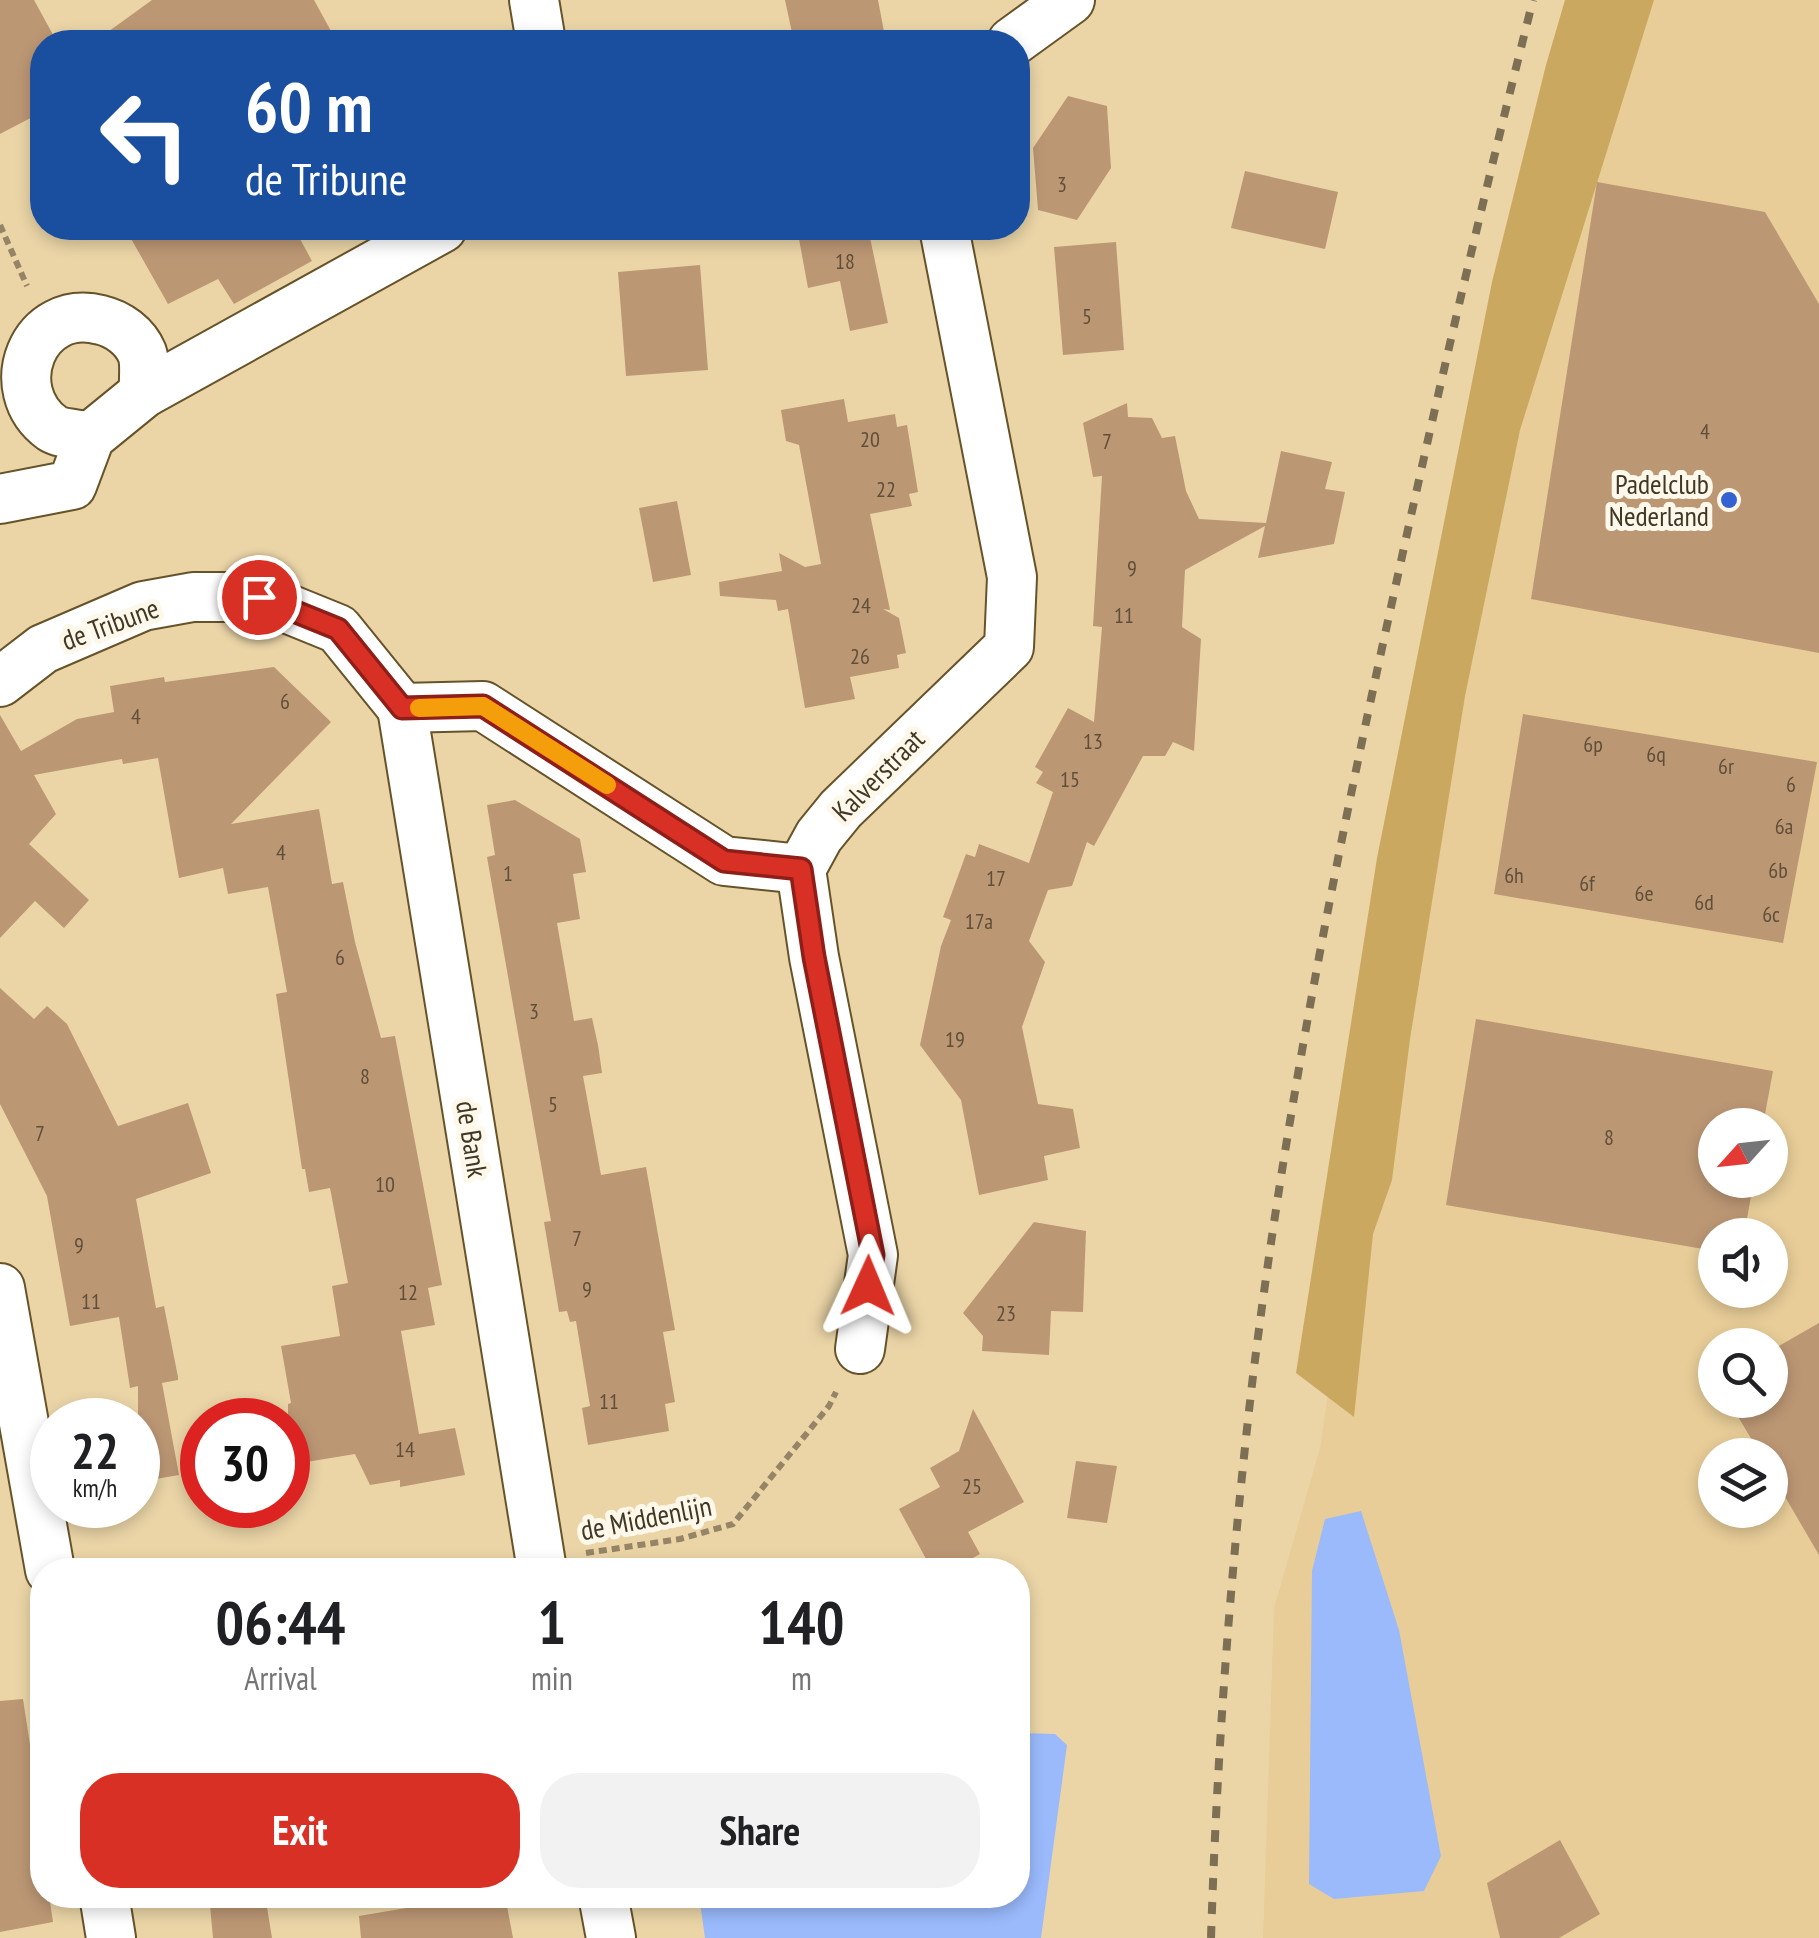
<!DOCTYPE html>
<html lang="en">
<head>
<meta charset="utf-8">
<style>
	body { margin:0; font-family:"PT Sans Narrow",sans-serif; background:#f2f2f2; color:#202124; height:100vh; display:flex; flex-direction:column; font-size:38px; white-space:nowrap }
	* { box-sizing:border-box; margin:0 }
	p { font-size:32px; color:#757577 }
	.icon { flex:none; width:55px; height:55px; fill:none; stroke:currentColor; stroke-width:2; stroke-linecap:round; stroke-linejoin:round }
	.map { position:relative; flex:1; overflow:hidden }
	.side { position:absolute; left:30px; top:1558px; width:1000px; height:350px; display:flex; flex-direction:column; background:#fff; border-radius:40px; box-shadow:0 5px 15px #0003 }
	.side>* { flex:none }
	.hud { position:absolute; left:30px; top:30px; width:1000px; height:210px; border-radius:40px; box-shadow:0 5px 15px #0003; background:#1a4fa0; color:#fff; overflow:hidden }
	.needle { width:65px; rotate:243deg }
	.controls { position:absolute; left:1698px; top:1108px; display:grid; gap:20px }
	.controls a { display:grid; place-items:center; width:90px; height:90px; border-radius:50%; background:#fff; box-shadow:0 5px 15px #0003; font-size:50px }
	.speed { position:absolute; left:30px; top:1398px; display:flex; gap:20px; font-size:50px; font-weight:700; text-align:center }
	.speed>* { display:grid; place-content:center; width:130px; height:130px; border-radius:50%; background:#fff; box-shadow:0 5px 15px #0003; line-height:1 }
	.speed small { font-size:25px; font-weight:400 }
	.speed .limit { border:15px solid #d22; background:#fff; color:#111 }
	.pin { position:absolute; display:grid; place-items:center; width:85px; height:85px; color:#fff; margin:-42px; border:5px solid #fff; border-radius:50%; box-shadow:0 2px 10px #0007 }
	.me { position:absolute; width:110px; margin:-55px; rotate:1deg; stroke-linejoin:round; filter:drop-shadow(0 0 8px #0008) }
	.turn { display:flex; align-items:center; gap:35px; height:210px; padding:0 50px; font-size:45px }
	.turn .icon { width:130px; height:130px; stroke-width:2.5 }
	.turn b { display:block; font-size:70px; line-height:85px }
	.eta { display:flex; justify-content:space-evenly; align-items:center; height:170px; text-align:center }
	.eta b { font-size:60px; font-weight:600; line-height:70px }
	.action { display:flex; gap:20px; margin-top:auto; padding:20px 50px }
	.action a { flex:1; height:115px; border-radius:40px; background:#d93025; color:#fff; font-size:40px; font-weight:600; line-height:115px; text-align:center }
	.action a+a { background:#f2f2f2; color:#202124 }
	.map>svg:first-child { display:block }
	.built { fill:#e8cd98; fill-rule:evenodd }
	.green { fill:#cba85f }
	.water { fill:#9abafc }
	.building { fill:#bc9774 }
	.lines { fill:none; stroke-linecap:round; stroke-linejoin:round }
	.minor-casing { stroke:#675329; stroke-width:52 }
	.path { stroke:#958566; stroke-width:6; stroke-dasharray:8 5; stroke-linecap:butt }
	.minor { stroke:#fff; stroke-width:48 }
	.rail { stroke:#7d6f53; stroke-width:8; stroke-dasharray:12 12; stroke-linecap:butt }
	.route-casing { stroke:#8d1f18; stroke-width:25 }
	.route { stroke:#d93025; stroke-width:18 }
	.slow { stroke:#f59e0b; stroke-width:18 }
	.poi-dot { fill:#3562d2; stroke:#fef8ea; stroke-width:4 }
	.labels { text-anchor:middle; stroke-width:10; stroke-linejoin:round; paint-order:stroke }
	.number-label { font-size:22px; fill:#5f4f39 }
	.poi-label { font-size:28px; fill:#403725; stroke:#fef8ea; text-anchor:end }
	.street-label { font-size:28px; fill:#403725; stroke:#fef8ea }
</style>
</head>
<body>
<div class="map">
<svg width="1819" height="1938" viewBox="0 0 1819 1938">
	<rect width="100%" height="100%" fill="#ebd5a7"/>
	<path class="built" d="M1615,0h204v1938h-556l11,-330 46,-160 85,-588zM1715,1125h55v55h-55zM1715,1235h55v55h-55zM1715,1345h55v55h-55zM1715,1455h55v55h-55z"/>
	<path class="green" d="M1565,0h89l-134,430 -55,266 -55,343 -18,141 -19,54 -19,183 -58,-44 81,-515 115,-576 54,-217z"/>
	<g class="water">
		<path d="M1361,1511l38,119 42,226 -17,35 -90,8 -25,-15 3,-313 13,-52z"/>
		<path d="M1023,1733l32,1 12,11 -26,193h-336l-6,-43h319v-160z"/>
	</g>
	<g class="building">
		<path d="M0,0h34l23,42h-15v70l-42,22z"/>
		<path d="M152,0h162l23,42h-243z"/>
		<path d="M785,0h93l8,42h-92z"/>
		<path d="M1068,96l39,10 4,62 -34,52 -39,-10 -5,-62z"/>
		<path d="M1245,171l93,21 -13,57 -94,-21z"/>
		<path d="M1597,182l168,30 54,92v349l-288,-54z"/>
		<path d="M125,228h169l18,33 -78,43 -16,-25 -50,25z"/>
		<path d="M797,228h71l20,95 -38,8 -10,-50 -32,7z"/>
		<path d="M1116,242l8,108 -61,5 -9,-108z"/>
		<path d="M700,265l8,105 -82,6 -8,-104z"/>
		<path d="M844,399l4,23 47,-8 2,13 10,-2 11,67 -9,2 3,12 -42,8 20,96 -7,-1 16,9 7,35 -9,2 2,13 -49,9 5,22 -50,9 -17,-99 -10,2 -2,-11 -56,-4 -1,-14 63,-11 -3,-18 26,14 16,-3 -22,-119 -13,-4 -5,-31z"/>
		<path d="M1127,403l1,14 24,1 10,20 13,-2 11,55 13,28 67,4 15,-72 51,11 -7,27 20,3 -11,52 -76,14 7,-32 -80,44 -3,57 19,12 -7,112 -21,-9 -8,14h-22l-49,90 -7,-4 -15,44 -24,4 -19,51 16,21 -23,65 16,77 35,5 7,39 -36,8 4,24 -69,15 -18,-95 -41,-55 21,-99 10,-26 -8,-3 23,-63 9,3 4,-13 50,19 24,-71 -17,-9 7,-11 -8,-5 33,-59 26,14 8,-95 -9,-1 9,-150 -9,1 -10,-54z"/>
		<path d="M677,501l14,74 -38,7 -14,-74z"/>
		<path d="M274,667l57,55 -100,102 88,-15 13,75 11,-2 12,60 26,96 14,-2 47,249 -14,3 7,37 -34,6 18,103 36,-6 10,47 -65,12v-7l-30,5 -15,-31 -67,11v-61l3,-1 -10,-57 59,-10 -8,-50 16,-3 -18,-95 -21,4 -4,-23h-3l-26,-175 11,-2 -19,-105 -40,7 -5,-26 -44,10 -21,-120 -35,6 -1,-5 -88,16 22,39 -27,30 60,56 -25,28 -29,-27 -35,37v-223l21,36 56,-32 37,-7 -4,-26 54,-9 1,5z"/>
		<path d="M1523,714l294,48 -34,181 -289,-49z"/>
		<path d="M515,800l65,39 6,33 -13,2 7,45 -23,4 17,98 18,-3 6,27 4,28 -19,3 18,99 45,-8 29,163 -12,2 12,70 -10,2 4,27 -81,14 -6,-37 8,-2 -14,-85 -6,1 -3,-11 -8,1 -15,-90 7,-1 -64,-364 8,-2 -8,-50z"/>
		<path d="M0,988l34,31 13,-13 20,18 51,102 70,-23 23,70 -75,26 20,109 8,-2 14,71v3l-16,3 17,92 -41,7v-96l-8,2 -11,-71 -49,9 -23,-130 -47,-92z"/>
		<path d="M1476,1019l297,52 -10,54h-48v55h39l-10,55h-29v16l-269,-46z"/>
		<path d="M1034,1222l52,9 -3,81 -32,-1 -2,44 -67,-4 1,-15 -20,-23z"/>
		<path d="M1819,1323v232l-49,-84v-16h-9l-33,-55h42v-49z"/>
		<path d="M973,1409l51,93 -56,30 12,22 -28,16h-20l-33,-61 41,-22 -10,-19 29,-17z"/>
		<path d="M1076,1461l41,5 -10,57 -40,-5z"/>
		<path d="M23,1699l19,124v72h7l4,27 -53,10v-231z"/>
		<path d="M1560,1840l40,74 -41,24h-59l-13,-55z"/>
		<path d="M209,1895h56l7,43h-59z"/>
		<path d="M483,1895h22l8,43h-152l-2,-22z"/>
	</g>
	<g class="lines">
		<defs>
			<g id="minor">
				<path d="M534,0l7,42"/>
				<path d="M1012,42l58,-42"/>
				<path d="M90,437c-11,-3 -29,-3 -38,-9 -52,-38 -20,-126 49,-108 17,4 34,16 41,33 4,11 1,28 2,40"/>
				<path d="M0,499l72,-14 18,-48 54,-44 298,-165"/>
				<path d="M0,682l43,-33 100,-43 50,-9h66l79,32 64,79 81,-2 241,155 77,8"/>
				<path d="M402,708l140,862"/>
				<path d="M0,1288l50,282"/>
				<path d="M860,1349l13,-94 -59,-298 -13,-88 18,-33 22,-27 168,-162 3,-70 -68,-349"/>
				<path d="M104,1895l7,43"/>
				<path d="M603,1895l8,43"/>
			</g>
		</defs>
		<use href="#minor" class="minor-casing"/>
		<g class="path">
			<path d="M0,225l27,61"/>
			<path d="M586,1553l94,-14 53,-15 96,-118 7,-14"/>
			<path d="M471,1570l24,-4"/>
		</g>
		<use href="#minor" class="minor"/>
		<path class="rail" d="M1211,1938c6,-188 20,-375 42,-562 32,-259 82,-515 138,-769 44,-203 91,-405 142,-607"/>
	</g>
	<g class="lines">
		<defs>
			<path id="route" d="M259,597l79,32 64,79 81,-2 241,155 77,8 13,88 59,298 -5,31"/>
		</defs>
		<use href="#route" class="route-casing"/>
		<use href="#route" class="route"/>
		<path class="slow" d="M419,708l64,-2 124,79"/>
	</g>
	<circle class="poi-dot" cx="1729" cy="500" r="10"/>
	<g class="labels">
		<g class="number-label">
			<text x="1062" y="192">3</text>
			<text x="845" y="269">18</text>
			<text x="1087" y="324">5</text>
			<text x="1705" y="439">4</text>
			<text x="870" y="447">20</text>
			<text x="1107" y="449">7</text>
			<text x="886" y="497">22</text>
			<text x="1132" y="576">9</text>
			<text x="861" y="613">24</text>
			<text x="1124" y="623">11</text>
			<text x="860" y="664">26</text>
			<text x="285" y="709">6</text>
			<text x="136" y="724">4</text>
			<text x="1093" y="749">13</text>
			<text x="1593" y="752">6p</text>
			<text x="1656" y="762">6q</text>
			<text x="1726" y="774">6r</text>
			<text x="1070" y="787">15</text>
			<text x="1791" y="792">6</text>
			<text x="1784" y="834">6a</text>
			<text x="281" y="860">4</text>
			<text x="1778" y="878">6b</text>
			<text x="508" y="881">1</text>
			<text x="1514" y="883">6h</text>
			<text x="996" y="886">17</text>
			<text x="1587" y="891">6f</text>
			<text x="1644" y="901">6e</text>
			<text x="1704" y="910">6d</text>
			<text x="1771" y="922">6c</text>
			<text x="979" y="929">17a</text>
			<text x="340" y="965">6</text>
			<text x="534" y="1019">3</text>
			<text x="955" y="1047">19</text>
			<text x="365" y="1084">8</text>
			<text x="553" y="1112">5</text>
			<text x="40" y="1141">7</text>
			<text x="1609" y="1145">8</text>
			<text x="385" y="1192">10</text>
			<text x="577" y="1246">7</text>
			<text x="79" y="1253">9</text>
			<text x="587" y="1297">9</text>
			<text x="408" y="1300">12</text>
			<text x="91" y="1309">11</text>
			<text x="1006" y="1321">23</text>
			<text x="609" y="1409">11</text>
			<text x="405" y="1457">14</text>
			<text x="972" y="1494">25</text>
		</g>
		<g class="poi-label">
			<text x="1709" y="494">Padelclub<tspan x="1709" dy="32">Nederland</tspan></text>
		</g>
		<g class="street-label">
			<text transform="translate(110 624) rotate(-20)" y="10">de Tribune</text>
			<text transform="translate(878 775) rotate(-45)" y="10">Kalverstraat</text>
			<text transform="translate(472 1139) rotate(81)" y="10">de Bank</text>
			<text transform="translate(646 1518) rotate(-11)" y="10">de Middenlijn</text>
		</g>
	</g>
</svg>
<div class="controls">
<a><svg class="needle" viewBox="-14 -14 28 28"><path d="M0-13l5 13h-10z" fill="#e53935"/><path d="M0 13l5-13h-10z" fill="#757577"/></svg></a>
<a><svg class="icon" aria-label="sound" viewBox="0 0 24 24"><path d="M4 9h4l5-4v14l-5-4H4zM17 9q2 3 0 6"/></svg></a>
<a><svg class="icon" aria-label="search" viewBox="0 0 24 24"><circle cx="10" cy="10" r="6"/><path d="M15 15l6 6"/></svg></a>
<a><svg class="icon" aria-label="layers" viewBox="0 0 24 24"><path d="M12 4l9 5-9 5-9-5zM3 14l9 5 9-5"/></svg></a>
</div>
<div class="speed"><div>22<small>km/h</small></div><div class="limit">30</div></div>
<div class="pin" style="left:259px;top:597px;background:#d93025"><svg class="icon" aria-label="arrive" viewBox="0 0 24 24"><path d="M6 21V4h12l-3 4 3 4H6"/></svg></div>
<svg class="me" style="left:868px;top:1286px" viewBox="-20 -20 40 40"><path d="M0-17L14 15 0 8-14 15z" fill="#d93025" stroke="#fff" stroke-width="4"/></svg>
<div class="hud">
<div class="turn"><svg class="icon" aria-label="left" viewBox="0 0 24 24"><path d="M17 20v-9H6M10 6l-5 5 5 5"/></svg><div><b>60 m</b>de Tribune</div></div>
</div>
<section class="side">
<div class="eta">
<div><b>06:44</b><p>Arrival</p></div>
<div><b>1</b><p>min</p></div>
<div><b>140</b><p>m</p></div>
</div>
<div class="action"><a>Exit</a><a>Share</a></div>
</section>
</div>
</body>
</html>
